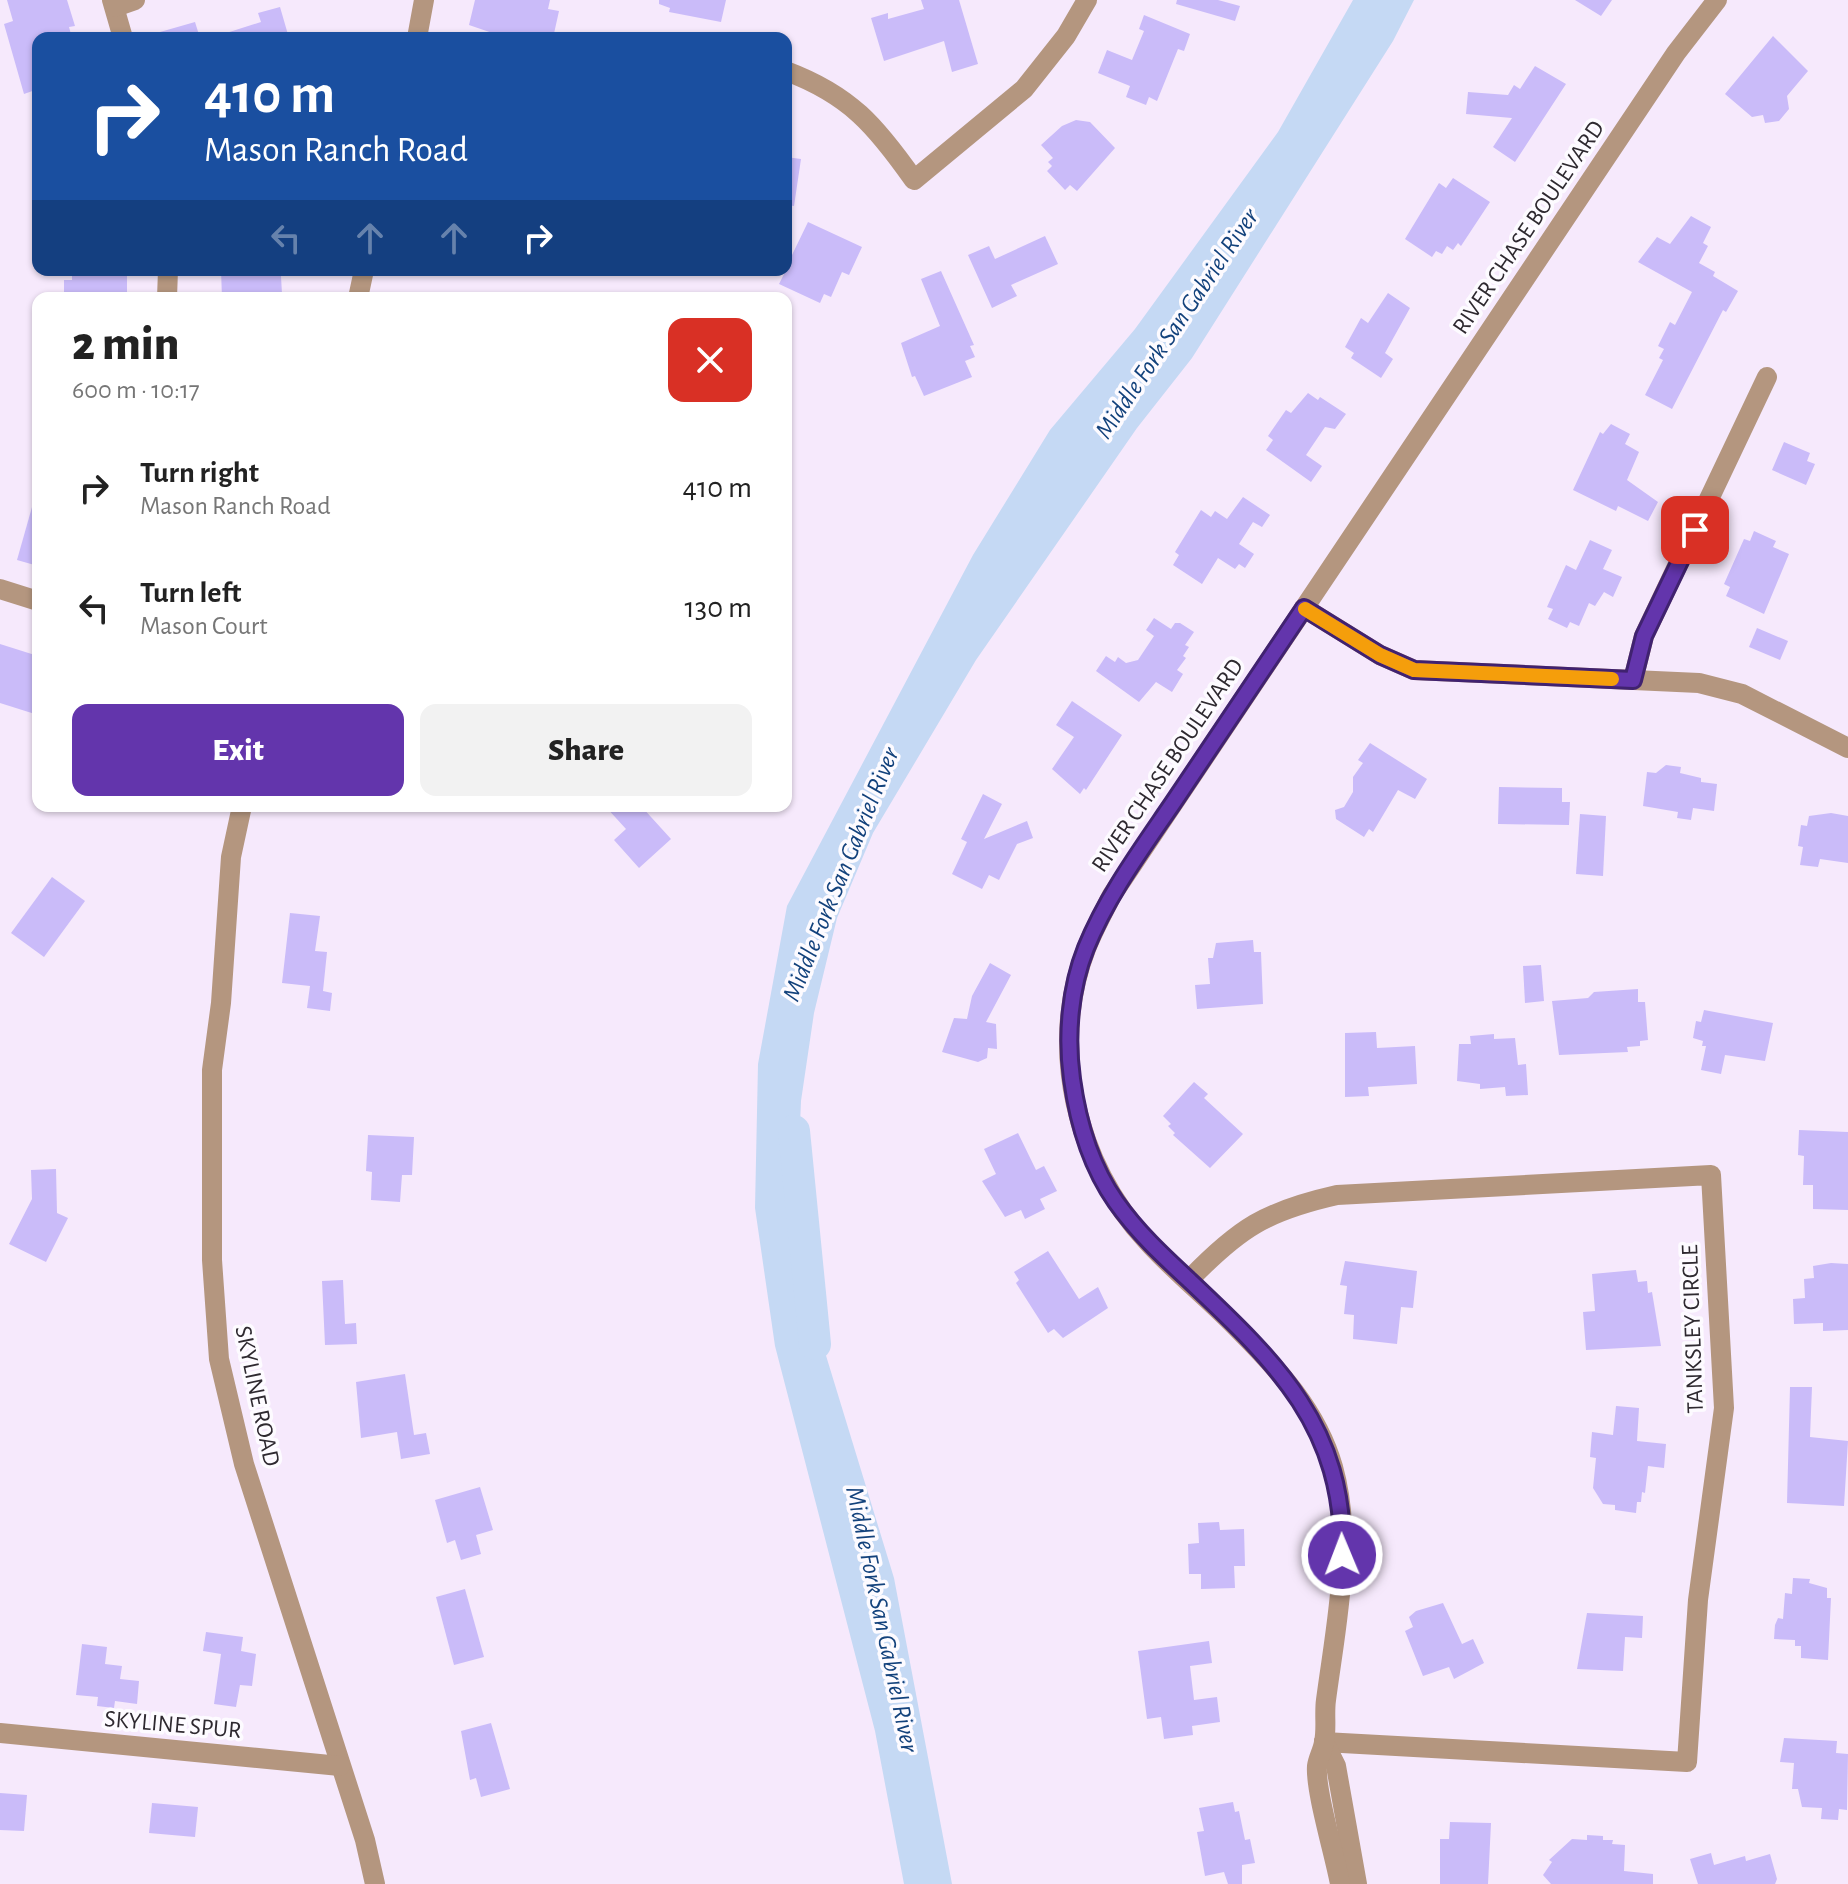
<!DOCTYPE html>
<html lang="en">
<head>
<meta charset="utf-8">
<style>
	body { margin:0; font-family:"Alegreya Sans",sans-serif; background:#f2f2f2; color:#222; height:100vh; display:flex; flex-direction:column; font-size:30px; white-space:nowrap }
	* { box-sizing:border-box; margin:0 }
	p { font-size:26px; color:#767676 }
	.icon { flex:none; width:44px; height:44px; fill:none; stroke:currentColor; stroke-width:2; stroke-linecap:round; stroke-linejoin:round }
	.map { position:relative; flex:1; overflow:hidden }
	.sheet { position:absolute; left:32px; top:292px; width:760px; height:520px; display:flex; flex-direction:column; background:#fff; border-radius:16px; box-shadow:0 2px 6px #0004 }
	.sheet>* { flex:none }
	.hud { position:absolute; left:32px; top:32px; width:760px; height:244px; border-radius:16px; box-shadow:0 2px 6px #0004; background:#1a4fa0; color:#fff; overflow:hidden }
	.pin { position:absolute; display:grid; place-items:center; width:68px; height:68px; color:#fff; margin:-34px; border-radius:16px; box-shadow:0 4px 12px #0006 }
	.me { position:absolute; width:88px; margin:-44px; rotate:359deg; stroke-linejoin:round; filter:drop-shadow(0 0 6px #0008) }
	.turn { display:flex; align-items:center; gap:28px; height:168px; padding:0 40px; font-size:36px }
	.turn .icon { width:104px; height:104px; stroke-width:2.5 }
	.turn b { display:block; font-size:56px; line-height:68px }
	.lanes { display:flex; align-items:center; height:76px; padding:0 40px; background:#0003; justify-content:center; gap:40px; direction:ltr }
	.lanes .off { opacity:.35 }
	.round { display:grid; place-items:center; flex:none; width:84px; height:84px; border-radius:16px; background:#f2f2f2 }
	.overview { display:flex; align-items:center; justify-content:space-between; height:136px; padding:0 40px }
	h1 { font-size:48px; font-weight:800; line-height:60px }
	.cta { display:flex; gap:16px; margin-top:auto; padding:16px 40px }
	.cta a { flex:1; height:92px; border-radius:16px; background:#6335ac; color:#fff; font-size:32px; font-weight:800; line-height:92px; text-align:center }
	.cta a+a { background:#f2f2f2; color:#222 }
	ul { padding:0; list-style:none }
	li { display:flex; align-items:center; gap:24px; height:120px; padding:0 40px }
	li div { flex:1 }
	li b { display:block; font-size:30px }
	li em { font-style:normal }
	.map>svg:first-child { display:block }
	.water { fill:#c5d9f4 }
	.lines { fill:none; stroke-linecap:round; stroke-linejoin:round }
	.river { stroke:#c5d9f4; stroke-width:32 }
	.building { fill:#cabbf9 }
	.street { stroke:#b4967f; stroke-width:20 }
	.route-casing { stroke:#402270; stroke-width:20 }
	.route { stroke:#6335ac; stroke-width:14 }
	.slow { stroke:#f59e0b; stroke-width:14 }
	.labels { text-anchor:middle; stroke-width:7; stroke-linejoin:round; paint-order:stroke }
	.street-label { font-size:24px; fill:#2e2930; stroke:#fdfbff }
	.water-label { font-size:26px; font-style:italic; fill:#13427c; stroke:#fdfbff }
</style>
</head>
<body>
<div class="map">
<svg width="1848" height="1884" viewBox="0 0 1848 1884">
	<rect width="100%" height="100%" fill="#f6e9fc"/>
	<path class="water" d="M1353,0h61l-21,41 -201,317 -55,70 -161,232 -103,173 -36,85 -23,95 -13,88 -5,119 17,93 81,265 58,306h-48l-29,-153 -100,-385 -20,-138 3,-144 29,-158 186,-351 77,-125 85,-101 143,-197z"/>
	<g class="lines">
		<path class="river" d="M794,1131l21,213"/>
	</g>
	<g class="building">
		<path d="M7,0h60l8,26 -6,1 3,11h-34v51l-14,5 -20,-70 9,-3z"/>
		<path d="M475,0h75l-2,9 11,2 -6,27 -36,-4 -1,4h-9l-38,-13z"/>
		<path d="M659,0h67l-5,22 -52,-10 1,-4 -11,-4z"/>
		<path d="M921,0h38l19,64 -26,8 -8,-31 -60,20 -13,-43 17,-5v6l36,-10z"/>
		<path d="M1177,0h41l22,6 -5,15 -59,-17z"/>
		<path d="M1575,0h37l-11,16z"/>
		<path d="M280,7l9,31h-68l-1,-3 41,-13 -3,-9z"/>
		<path d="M1144,15l46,19 -6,17 -6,-2 -21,52 -8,-4 -3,8 -20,-8 4,-11 -32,-13 9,-23 25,10 12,-29 -5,-2z"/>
		<path d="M195,22l5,16h-47v-4z"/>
		<path d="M1773,36l35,35 -21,25 2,13 -10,12 -14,2 -2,-8 -11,2 -27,-23z"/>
		<path d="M1535,66l31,18 -51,78 -22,-15 19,-29 -46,-4 2,-22 40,3 6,-10 6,4z"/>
		<path d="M1076,120l14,2 25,26 -38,43 -7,-6 -5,5 -18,-19 5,-5 -4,-4 5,-4 -12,-13 21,-19z"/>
		<path d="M786,157l15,2 -7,47 -8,-1z"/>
		<path d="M1453,178l37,24 -29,44 -3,-3 -5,7 -6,-4 -5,8 -6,-3 -4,6 -27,-18 34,-56 7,5z"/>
		<path d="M1691,216l20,11 -8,16 5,3 -9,17 16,9 -2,4 25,15 -12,21 -3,-2 -51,99 -27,-14 18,-35 -4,-2 5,-9 -6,-3 12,-24 5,3 17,-33 -54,-30 19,-25 13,7z"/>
		<path d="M808,222l54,25 -13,28 -7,-3 -11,25 -7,-3 -4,9 -41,-19 7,-14v-18l6,3z"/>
		<path d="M1045,236l13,28 -47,21 6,11 -25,12 -24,-53 21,-9 6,13z"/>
		<path d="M72,270h55v28l-63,-2v-16h8z"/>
		<path d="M221,270h50v6h10l1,18 -5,-1v5h-55z"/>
		<path d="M941,271l33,74 -4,1 5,11 -10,4 7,16 -48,19 -9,-20 -3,1 -11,-34 39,-17 -19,-47z"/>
		<path d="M1388,293l22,15 -25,45 8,6 -12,19 -30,-20 3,-5 -9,-6 16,-29 7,5z"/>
		<path d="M1308,393l10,7 2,-3 26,17 -11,15 -10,-2 -19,28 16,11 -11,16 -45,-32 7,-10 -5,-4 18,-26 5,3z"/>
		<path d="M1611,424l19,10 -5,10 14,8 -12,28 31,22 -10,19 -30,-15 -2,5 -43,-21 27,-58 3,2z"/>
		<path d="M1784,442l26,11 -3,8 8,3 -9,21 -34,-15z"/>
		<path d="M1243,497l27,18 -8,12 -9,-5 -14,22 15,10 -9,14 -6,-4 -4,5 -17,-11 -16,26 -29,-19 6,-10 -4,-3 26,-42 10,7 4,-6 12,8z"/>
		<path d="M34,500l4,1v65l-21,-6z"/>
		<path d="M1754,531l22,10 -3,6 16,7 -25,60 -38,-18 4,-9 -6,-3 20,-45 6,2z"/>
		<path d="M1590,540l22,10 -9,19 19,8 -9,20 -9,-5 -9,14 -6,-3 -10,23 -9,-4 -3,6 -19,-9 5,-10 -6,-2 19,-42 10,5z"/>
		<path d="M1154,618l17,11 4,-6h5l14,9 -9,13 4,2 -6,9 3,2 -9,12 6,4 -11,18 -16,-10 -17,20 -43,-31 10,-15 9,6 3,-5 8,6 12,-3 16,-24 -8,-6z"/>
		<path d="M1757,628l31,13 -8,19 -31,-13z"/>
		<path d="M0,644l38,12v59l-38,-12z"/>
		<path d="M1072,701l50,34 -36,55 -2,-2 -4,6 -28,-25 22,-32 -18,-12z"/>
		<path d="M1370,743l57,36 -12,20 -17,-9 -25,42 -4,-3 -5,8 -28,-18 -1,-9 9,-3 9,-15v-15l10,-14 -5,-3z"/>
		<path d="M1666,765l15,2 -1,6 21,5v4l16,2 -3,27 -21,-3 -2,12 -14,-2 1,-6 -35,-6 4,-34 9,1z"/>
		<path d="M1499,787l63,1v14h8l-1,23 -71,-1z"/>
		<path d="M983,794l19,10 -18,35 43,-18 6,17 -16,6 -18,36 -10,-5 -7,14 -30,-15 15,-32 -6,-3z"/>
		<path d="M605,806h36l30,33 -32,29 -25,-28 12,-11z"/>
		<path d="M1831,813l17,3v47l-28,-4 -2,8 -18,-2 3,-18 -5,-1 3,-21 6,1 2,-10z"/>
		<path d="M1580,814l26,2 -3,60 -27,-2z"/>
		<path d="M52,877l33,24 -41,56 -33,-24z"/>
		<path d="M290,913l30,3 -5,35 12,1 -4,39 9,2 -2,18 -23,-3 3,-22 -28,-3z"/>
		<path d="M1253,940l1,12h7l2,52 -66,5 -2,-24 15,-1 -2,-26h5l3,-15z"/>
		<path d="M990,963l21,12 -25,47 10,2 1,25 -9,-1 -1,10 -9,4 -36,-10 12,-34 13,1 5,-23z"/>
		<path d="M1541,965l3,36 -19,2 -2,-37z"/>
		<path d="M1638,989v13h7l3,38 -8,1v5l-13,1 1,5 -69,3 -7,-54 36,-3 6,-6z"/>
		<path d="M1704,1010l69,13 -8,38 -40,-6 -4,19 -20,-4 5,-24h-4l1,-5 -10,-3 3,-17 5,1z"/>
		<path d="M1376,1032l1,16 38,-2 2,38 -49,3 1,9 -24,1v-64z"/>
		<path d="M1494,1034v5l21,-1 3,27 8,-1 2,31 -22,1 -1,-9 -25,2v-5l-23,-3 2,-37h12l-1,-8z"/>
		<path d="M1194,1082l14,12 -4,4 39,36 -33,34 -37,-33 2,-2 -7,-7 3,-2 -8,-8z"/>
		<path d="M1799,1130l49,2v78l-35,-1v-24h-10l1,-29 -6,-1z"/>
		<path d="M1018,1133l18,37 8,-4 13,25 -17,8 5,10 -20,10 -4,-9 -16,7 -23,-36 14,-7 -12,-25z"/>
		<path d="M368,1135l46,2 -2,38h-10l-2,27 -29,-2 1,-28 -6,-1z"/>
		<path d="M56,1169l1,44 11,5 -22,44 -37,-18 23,-45 -1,-29z"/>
		<path d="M1048,1251l31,48 19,-12 10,21 -45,30 -9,-9 -6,4 -32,-50 3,-3 -5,-8z"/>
		<path d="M1345,1261l72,10 -4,37 -12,-1 -4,37 -44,-5 1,-24 -10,-1 3,-28 -7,-1z"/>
		<path d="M1831,1263l17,1v66l-25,1v-8l-29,1 -1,-25 12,-1 -1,-19 10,-1 -1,-12z"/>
		<path d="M1636,1270l2,12 9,-1 1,12 4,-1 9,54 -75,4 -3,-38 12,-1 -3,-37z"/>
		<path d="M343,1280l2,44 11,-1 1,21 -32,1 -3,-64z"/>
		<path d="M405,1374l9,61 12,-2 4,21 -29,5 -4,-27 -36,6 -5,-56z"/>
		<path d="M1790,1387h22l-2,50 38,4 -4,65 -57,-3z"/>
		<path d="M1616,1406l23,2 -2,33 29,3 -2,24 -16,-2 -3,27 -3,-1 -1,10h-4l-1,11 -21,-3v-5l-12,-1 -10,-16 3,-30 -6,-1 2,-25 21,3z"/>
		<path d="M480,1487l13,43 -17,5 5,19 -20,6 -6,-20 -8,3 -12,-43z"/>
		<path d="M1219,1522l1,8 24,-1 1,37h-11l1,22 -34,1v-15h-12l-1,-30 11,-1 -1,-20z"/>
		<path d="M1793,1578l17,1 -1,4 18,5v10h4l-3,62 -27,-2v-12h-6v-6l-21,-1 1,-14 3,-7 5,1 2,-26 7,1z"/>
		<path d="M465,1589l19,68 -30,8 -18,-68z"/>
		<path d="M1443,1603l19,41 11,-5 11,24 -30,16 -5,-12 -26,9 -18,-45 8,-4 -4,-10 7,-6z"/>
		<path d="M1587,1613l56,3 -1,22 -17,-1 -2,34 -46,-2z"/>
		<path d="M206,1632l37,5 -2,14 15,3 -4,32 -12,-1 -4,22 -22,-3 7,-50 -18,-3z"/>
		<path d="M1209,1641l3,22 -22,3 4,34 23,-3 3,25 -28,4 1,9 -29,4 -3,-22 -14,2 -9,-68z"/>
		<path d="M82,1644l25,3 -2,17 17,2 -2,13 19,2 -2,23 -22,-3 -1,7 -17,-2 1,-9 -22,-2z"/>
		<path d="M491,1723l19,66 -29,8 -5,-19 -6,2 -9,-49z"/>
		<path d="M1784,1738l53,3 -1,12 12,1 -1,56 -8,-1 -1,11 -17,-1 1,-11 -20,-1 -4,-18h-6l2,-26 -14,-1z"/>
		<path d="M0,1793l27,2 -3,36 -24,-1z"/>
		<path d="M1233,1802l2,10 4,-1 6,29 5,-1 5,24 -13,2v19h-14l-4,-12 -19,4 -8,-44 7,-1 -5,-23z"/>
		<path d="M152,1803l46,4 -3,30 -46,-4z"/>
		<path d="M1450,1822l41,1 -3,61h-48v-45h9z"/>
		<path d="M1587,1835l16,1v4h10l-1,4 13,1 -1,26 29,3v10h-102l-8,-9 9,-13 -3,-2 23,-21 15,1z"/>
		<path d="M1711,1853l3,12 31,-9 1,5 24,-7 7,25 -2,5h-77l-8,-25z"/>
	</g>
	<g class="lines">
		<g class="street">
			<path d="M112,0l11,38"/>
			<path d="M115,7l20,-7"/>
			<path d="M417,38l7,-38"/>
			<path d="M786,71c64,24 90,55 128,109l110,-91 42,-53 21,-36"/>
			<path d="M167,298l1,-28"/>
			<path d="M358,298l6,-28"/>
			<path d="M0,589l38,12"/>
			<path d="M1304,608l76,47 34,15 285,13 43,11 106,54"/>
			<path d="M1633,680l11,-44 123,-259"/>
			<path d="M242,806l-11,51 -10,146 -9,67v190l7,99 25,105 121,376 10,44"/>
			<path d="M1189,1280c50,-52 77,-69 148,-85l374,-20 13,233 -26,192 -11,162 -363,-20"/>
			<path d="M0,1733l340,33"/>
			<path d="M1324,1742l12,24 21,118"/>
			<path d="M1340,1884c-5,-28 -25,-94 -23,-118 1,-8 6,-16 7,-24 3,-13 0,-28 2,-42 10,-76 28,-158 7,-233 -16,-56 -55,-98 -95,-138 -29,-30 -63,-57 -91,-88 -71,-76 -99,-194 -61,-292 7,-18 17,-36 26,-54l564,-842 41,-53"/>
		</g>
	</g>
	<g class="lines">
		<defs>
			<path id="route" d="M1342,1555c3,-127 -65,-192 -152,-274 -27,-25 -52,-48 -74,-79 -26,-37 -38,-79 -44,-123 -6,-43 -2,-91 14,-131 21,-52 55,-98 87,-145 44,-65 88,-130 131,-195l76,47 34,15 219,10 11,-44 51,-106"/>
		</defs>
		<use href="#route" class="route-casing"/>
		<use href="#route" class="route"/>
		<path class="slow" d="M1305,609l75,46 34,15 198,9"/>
	</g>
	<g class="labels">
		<g class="street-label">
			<text transform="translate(1528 227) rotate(-56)" y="8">RIVER CHASE BOULEVARD</text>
			<text transform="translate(1167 765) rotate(-56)" y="8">RIVER CHASE BOULEVARD</text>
			<text transform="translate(1692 1329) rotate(-92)" y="8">TANKSLEY CIRCLE</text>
			<text transform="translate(258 1396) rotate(78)" y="8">SKYLINE ROAD</text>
			<text transform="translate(173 1724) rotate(5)" y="8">SKYLINE SPUR</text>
		</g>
		<g class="water-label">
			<text transform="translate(1176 323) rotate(-56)" y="9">Middle Fork San Gabriel River</text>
			<text transform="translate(840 874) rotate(-68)" y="9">Middle Fork San Gabriel River</text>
			<text transform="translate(883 1619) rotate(78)" y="9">Middle Fork San Gabriel River</text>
		</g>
	</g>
</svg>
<div class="pin" style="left:1695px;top:530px;background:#d93025"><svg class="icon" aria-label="arrive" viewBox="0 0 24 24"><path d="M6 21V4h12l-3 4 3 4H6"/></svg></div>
<svg class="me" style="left:1342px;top:1555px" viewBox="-20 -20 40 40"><circle r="17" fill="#6335ac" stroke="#fff" stroke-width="3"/><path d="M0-11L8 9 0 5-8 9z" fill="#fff"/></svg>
<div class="hud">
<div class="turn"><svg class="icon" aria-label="right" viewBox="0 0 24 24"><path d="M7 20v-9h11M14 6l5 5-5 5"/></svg><div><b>410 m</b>Mason Ranch Road</div></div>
<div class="lanes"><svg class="icon off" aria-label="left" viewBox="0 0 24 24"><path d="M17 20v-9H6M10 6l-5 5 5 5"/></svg><svg class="icon off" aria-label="ahead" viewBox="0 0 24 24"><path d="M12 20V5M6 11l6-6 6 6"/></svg><svg class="icon off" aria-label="ahead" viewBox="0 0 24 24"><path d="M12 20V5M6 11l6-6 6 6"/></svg><svg class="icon" aria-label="right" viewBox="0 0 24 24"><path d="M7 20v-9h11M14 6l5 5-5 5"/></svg></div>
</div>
<section class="sheet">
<div class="overview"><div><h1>2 min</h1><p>600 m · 10:17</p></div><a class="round" style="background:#d93025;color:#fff"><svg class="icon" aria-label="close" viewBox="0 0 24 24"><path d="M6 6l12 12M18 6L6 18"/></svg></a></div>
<ul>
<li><svg class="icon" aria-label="right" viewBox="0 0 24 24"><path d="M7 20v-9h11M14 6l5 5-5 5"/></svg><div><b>Turn right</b><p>Mason Ranch Road</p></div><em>410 m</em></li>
<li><svg class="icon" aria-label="left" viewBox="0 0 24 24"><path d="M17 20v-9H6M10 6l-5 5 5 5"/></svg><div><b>Turn left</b><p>Mason Court</p></div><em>130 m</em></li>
</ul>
<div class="cta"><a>Exit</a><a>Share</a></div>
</section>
</div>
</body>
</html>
